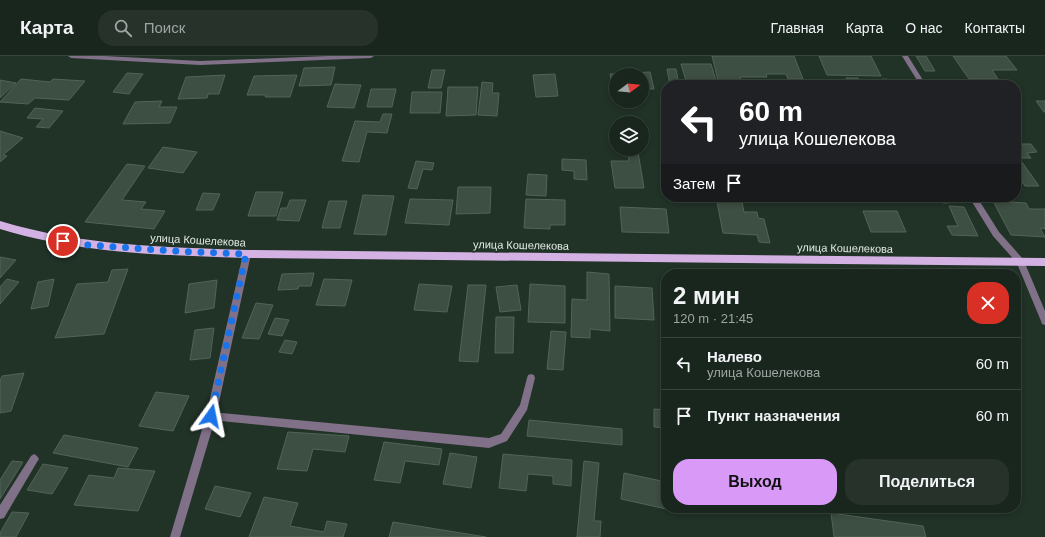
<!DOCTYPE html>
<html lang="ru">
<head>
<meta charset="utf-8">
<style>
	body { margin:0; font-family:Arial,sans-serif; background:#26322a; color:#f1f3f6; height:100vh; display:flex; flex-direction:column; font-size:15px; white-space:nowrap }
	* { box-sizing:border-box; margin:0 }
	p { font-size:13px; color:#9fa5a4 }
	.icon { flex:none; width:22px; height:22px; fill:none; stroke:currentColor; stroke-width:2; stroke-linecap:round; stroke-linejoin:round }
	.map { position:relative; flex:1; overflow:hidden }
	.side { position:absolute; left:661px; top:213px; width:360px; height:244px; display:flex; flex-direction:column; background:#19261d; border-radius:16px; box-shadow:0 2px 6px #0003,0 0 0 1px #37433b }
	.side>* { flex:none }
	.banner { position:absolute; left:661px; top:24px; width:360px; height:122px; border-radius:16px; box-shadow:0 2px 6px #0003,0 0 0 1px #37433b; background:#202124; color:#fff; overflow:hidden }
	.needle { width:26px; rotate:74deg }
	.tools { position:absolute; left:609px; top:12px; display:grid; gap:8px }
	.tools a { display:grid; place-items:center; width:40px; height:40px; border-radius:50%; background:#19261d; box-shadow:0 2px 6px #0003,0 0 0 1px #37433b; font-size:20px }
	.pin { position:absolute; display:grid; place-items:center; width:34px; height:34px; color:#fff; margin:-17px; border:2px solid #fff; border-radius:50%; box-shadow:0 1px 4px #0007 }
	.me { position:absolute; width:44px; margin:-22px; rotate:12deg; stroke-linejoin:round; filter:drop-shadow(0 0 3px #0008) }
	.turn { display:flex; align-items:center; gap:14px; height:84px; padding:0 12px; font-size:18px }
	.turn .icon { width:52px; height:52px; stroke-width:2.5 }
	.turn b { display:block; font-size:28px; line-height:34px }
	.then { display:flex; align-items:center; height:38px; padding:0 12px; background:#0003; gap:8px; font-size:15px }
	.round { display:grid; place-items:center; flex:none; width:42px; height:42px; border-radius:16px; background:#26322a }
	.headline { display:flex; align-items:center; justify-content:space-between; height:68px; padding:0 12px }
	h1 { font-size:24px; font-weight:600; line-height:30px }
	.cta { display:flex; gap:8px; margin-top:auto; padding:8px 12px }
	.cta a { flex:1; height:46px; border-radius:16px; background:#d99af7; color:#111; font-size:16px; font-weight:600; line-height:46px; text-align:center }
	.cta a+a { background:#26322a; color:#f1f3f6 }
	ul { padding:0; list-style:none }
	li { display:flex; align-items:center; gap:12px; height:52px; padding:0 12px; border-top:1px solid #37433b }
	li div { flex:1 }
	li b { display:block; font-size:15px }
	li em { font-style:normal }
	header { display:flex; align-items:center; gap:24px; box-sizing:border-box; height:56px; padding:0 20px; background:#19261d; border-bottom:1px solid #37433b }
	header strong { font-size:19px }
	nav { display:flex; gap:22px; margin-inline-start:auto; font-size:14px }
	.search { width:280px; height:36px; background:#26322a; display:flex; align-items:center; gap:10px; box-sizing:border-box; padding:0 14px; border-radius:16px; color:#9fa5a4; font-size:15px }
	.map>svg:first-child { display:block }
	.building { fill:#3d4e42; stroke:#526457 }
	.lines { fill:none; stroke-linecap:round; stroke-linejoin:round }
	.lane { fill:#807088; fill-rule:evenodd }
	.street { fill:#807088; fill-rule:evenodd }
	.primary { fill:#d3b2e3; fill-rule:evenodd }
	.route { stroke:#1a73e8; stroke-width:7; stroke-dasharray:0 12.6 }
	.labels { text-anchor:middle; stroke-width:4; stroke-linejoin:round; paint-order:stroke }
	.street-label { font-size:11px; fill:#e1ebe4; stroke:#213227 }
</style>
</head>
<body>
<header>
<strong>Карта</strong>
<div class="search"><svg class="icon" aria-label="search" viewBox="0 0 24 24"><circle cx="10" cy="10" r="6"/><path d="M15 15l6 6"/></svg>Поиск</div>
<nav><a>Главная</a><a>Карта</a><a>О нас</a><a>Контакты</a></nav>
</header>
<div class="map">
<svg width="1045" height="481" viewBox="0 0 1045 481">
	<rect width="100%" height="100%" fill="#213227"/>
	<g class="building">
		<path d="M712,0h82l9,23h-15l-2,-5h-20l1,3h-27l2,7h-23z"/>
		<path d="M819,0h52l10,20 -54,-1z"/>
		<path d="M916,0h10l9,15h-10z"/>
		<path d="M953,0h53l11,14h-25l6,9h-29z"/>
		<path d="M681,8h30l6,20h-30z"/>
		<path d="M335,11l-4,18 -32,1 5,-18z"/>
		<path d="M667,13h9l3,16h-9z"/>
		<path d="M432,14h13l-4,18h-13z"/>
		<path d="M650,16l4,17h-12v-14h-26v15h-3l-3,-16z"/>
		<path d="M127,17l16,1 -14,20 -16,-2z"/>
		<path d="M555,18l3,22 -22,1 -3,-22z"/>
		<path d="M225,19l-6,19h-11l-1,4 -29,1 8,-22z"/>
		<path d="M297,19l-7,22h-25l1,-2h-19l7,-19z"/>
		<path d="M846,22h12l4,7h-12z"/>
		<path d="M21,23l29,3 3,-3 32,2 -16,19 -34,-2 -7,6 -28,-2z"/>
		<path d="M882,23l17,1 3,5h-16z"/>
		<path d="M0,24l16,3 -16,15z"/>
		<path d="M482,26l11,1 -1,10h7l-2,23 -19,-1z"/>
		<path d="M335,28l26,1 -7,23 -27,-1z"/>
		<path d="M448,31h30l-2,28 -30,1z"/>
		<path d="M371,33h25l-4,18h-25z"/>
		<path d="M412,36h30l-2,21h-30z"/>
		<path d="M162,45l-3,6h18l-7,16 -47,1 12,-22z"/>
		<path d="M1036,45h9v11h-1z"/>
		<path d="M35,52l28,3 -14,17 -13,-1 7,-8 -16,-1z"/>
		<path d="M383,58h9l-5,19 -20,-1 -8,30 -17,-1 13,-40 25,1z"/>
		<path d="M0,75l23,7 -20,17 4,1 -7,6z"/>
		<path d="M1016,88h15l6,8 -10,1 4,5h-12l20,28h-14l-9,-13z"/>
		<path d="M163,91l34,5 -14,21 -35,-5z"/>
		<path d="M628,96h10l6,36h-29l-4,-27h18z"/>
		<path d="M562,103l24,1 1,20 -13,-1v-8l-12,-1z"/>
		<path d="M416,105l18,2 -2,7 -9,-1 -6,20 -9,-1z"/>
		<path d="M127,108l18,2 -23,34 24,2 -5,7 24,2 -11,18 -69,-7z"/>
		<path d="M528,118l19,1 -1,21 -20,-1z"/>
		<path d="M458,131h33l-1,26 -34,1z"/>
		<path d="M256,136h27l-7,24h-28z"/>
		<path d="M203,137l17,1 -7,16h-17z"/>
		<path d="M363,139l31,1 -8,39 -32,-1z"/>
		<path d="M681,141h22l1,3h-22z"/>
		<path d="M716,141h25l3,15h13l1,6 6,1 6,24 -11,-1 -2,-7 -34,-2z"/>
		<path d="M831,141h18l2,4h-18z"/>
		<path d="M938,141h19l3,5 -17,1z"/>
		<path d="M410,143l43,1 -4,25 -44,-2z"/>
		<path d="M526,143l39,1v25h-15v4l-26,-1z"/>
		<path d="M290,144h16l-7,21 -22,-1 4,-12h6z"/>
		<path d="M329,145h18l-7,27h-18z"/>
		<path d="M993,145l33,2 3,6h16v20l-5,-1 5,9 -34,-2z"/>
		<path d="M949,150l15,1 14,29 -26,-1 -5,-9h11z"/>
		<path d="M620,151l46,2 3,24 -47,-1z"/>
		<path d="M863,155h34l9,21h-35z"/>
		<path d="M0,201l16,3 -16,18z"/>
		<path d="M128,213l-24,65 -49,4 22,-54 31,-2 4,-12z"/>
		<path d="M587,216l22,2 1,57 -20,-2v9l-19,-1 1,-38 15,1z"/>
		<path d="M314,217l-3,13h-12l-1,3 -20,1 4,-16z"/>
		<path d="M7,223l12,3 -19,22v-17z"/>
		<path d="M54,223l-6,27 -17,3 7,-27z"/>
		<path d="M324,223l28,1 -7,26 -29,-1z"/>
		<path d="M217,224l-3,28 -29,5 4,-29z"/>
		<path d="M419,228l33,2 -5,26 -33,-2z"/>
		<path d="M530,228l35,2v37l-37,-1z"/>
		<path d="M468,229h18l-8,77 -19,-1z"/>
		<path d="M517,229l4,25 -21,2 -4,-25z"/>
		<path d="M615,230l37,2 2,32 -39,-2z"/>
		<path d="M256,247l17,2 -14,34 -17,-1z"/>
		<path d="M496,261h18l-1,36h-18z"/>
		<path d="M275,262l14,2 -7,16 -14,-2z"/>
		<path d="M214,272l-4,30 -20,2 5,-30z"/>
		<path d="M551,275l15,1 -3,38 -16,-1z"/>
		<path d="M285,284l12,2 -5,12 -13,-2z"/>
		<path d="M24,317l-13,38 -11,2v-32l2,-5z"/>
		<path d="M156,336l33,4 -16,35 -34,-5z"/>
		<path d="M654,353l12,1v18l-12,-1z"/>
		<path d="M529,364l93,9v16l-95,-9z"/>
		<path d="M288,376l61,4 -4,16 -32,-3 -6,22 -30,-2z"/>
		<path d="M64,379l74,13 -10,19 -75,-14z"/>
		<path d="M384,386l58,7 -3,16 -34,-4 -5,22 -26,-3z"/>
		<path d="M450,397l27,4 -6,31 -28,-4z"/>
		<path d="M503,398l69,6 -1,26 -18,-2v-8l-25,-2 -2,17 -27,-3z"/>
		<path d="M12,405l11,1 -23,37v-19z"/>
		<path d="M584,405l15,2 -5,58h7l-1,16h-23z"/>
		<path d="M43,408l25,4 -16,26 -25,-4z"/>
		<path d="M118,412l37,3 -17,40 -64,-6 15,-30 25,3z"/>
		<path d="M624,417l42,9v26h15l-1,4 -59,-13z"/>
		<path d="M215,430l36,7 -11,24 -35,-8z"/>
		<path d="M264,441l34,6 -8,23 34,6 3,-11 20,3 -4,13h-94z"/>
		<path d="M12,456l17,1 -13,24h-16v-4z"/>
		<path d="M831,457l92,13 3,11h-92z"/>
		<path d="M393,466l93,15h-97z"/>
	</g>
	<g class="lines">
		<g class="lane">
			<path d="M902,0h6l18,29h-6z"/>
			<path d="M969,141h8l22,35 24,27 1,2 -1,2h-6l-24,-27z"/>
			<path d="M531,318l3,1 1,3 -8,32 -20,31 -18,7 -278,-28 -3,-1 -2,-3 2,-3 3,-1 278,26 12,-4 19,-29 7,-27 1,-3z"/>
			<path d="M34,398l3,2 2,3 -2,3 -33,56 -4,1v-14l31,-49z"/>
		</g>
		<g class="street">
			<path d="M68,0h36l96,5 128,-5h46l-3,2 -171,7 -129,-7z"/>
			<path d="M247,195l4,3 -35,162 -36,121h-10l36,-121 37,-162z"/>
			<path d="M1020,202l4,3 21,50v14l-3,-1 -1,-3 -25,-60z"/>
		</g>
		<path class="primary" d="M0,165c83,25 162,26 247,29l798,8v8l-798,-8c-85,-3 -164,-4 -247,-29z"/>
	</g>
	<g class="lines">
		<path class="route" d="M63,185l12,3 98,7 73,3 -35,162"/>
	</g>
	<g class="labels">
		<g class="street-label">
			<text transform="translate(198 184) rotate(3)" y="4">улица Кошелекова</text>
			<text transform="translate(521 189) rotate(1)" y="4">улица Кошелекова</text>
			<text transform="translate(845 192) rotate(1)" y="4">улица Кошелекова</text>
		</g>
	</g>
</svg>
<div class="tools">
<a><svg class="needle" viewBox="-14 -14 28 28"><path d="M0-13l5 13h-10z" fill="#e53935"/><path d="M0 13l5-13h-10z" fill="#9fa5a4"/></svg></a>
<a><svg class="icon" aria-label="layers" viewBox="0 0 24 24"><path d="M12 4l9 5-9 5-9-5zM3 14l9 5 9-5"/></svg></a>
</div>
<div class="pin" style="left:63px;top:185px;background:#d93025"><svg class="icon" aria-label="arrive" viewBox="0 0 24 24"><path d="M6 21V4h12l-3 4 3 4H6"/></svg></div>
<svg class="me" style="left:211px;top:360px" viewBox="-20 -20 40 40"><path d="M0-17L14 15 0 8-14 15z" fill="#1a73e8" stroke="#fff" stroke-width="4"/></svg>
<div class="banner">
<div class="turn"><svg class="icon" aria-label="left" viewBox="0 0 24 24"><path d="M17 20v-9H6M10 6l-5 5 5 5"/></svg><div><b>60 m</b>улица Кошелекова</div></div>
<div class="then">Затем<svg class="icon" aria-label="arrive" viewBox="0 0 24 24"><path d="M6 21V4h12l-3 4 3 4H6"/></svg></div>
</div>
<section class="side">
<div class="headline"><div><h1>2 мин</h1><p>120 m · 21:45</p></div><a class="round" style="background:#d93025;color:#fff"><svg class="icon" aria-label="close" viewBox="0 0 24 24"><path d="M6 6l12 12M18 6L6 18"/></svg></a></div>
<ul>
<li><svg class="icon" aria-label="left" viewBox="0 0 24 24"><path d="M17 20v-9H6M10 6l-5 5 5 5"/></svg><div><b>Налево</b><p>улица Кошелекова</p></div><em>60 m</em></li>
<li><svg class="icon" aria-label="arrive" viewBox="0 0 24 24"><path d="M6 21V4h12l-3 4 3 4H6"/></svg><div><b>Пункт назначения</b></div><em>60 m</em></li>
</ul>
<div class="cta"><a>Выход</a><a>Поделиться</a></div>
</section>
</div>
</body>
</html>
